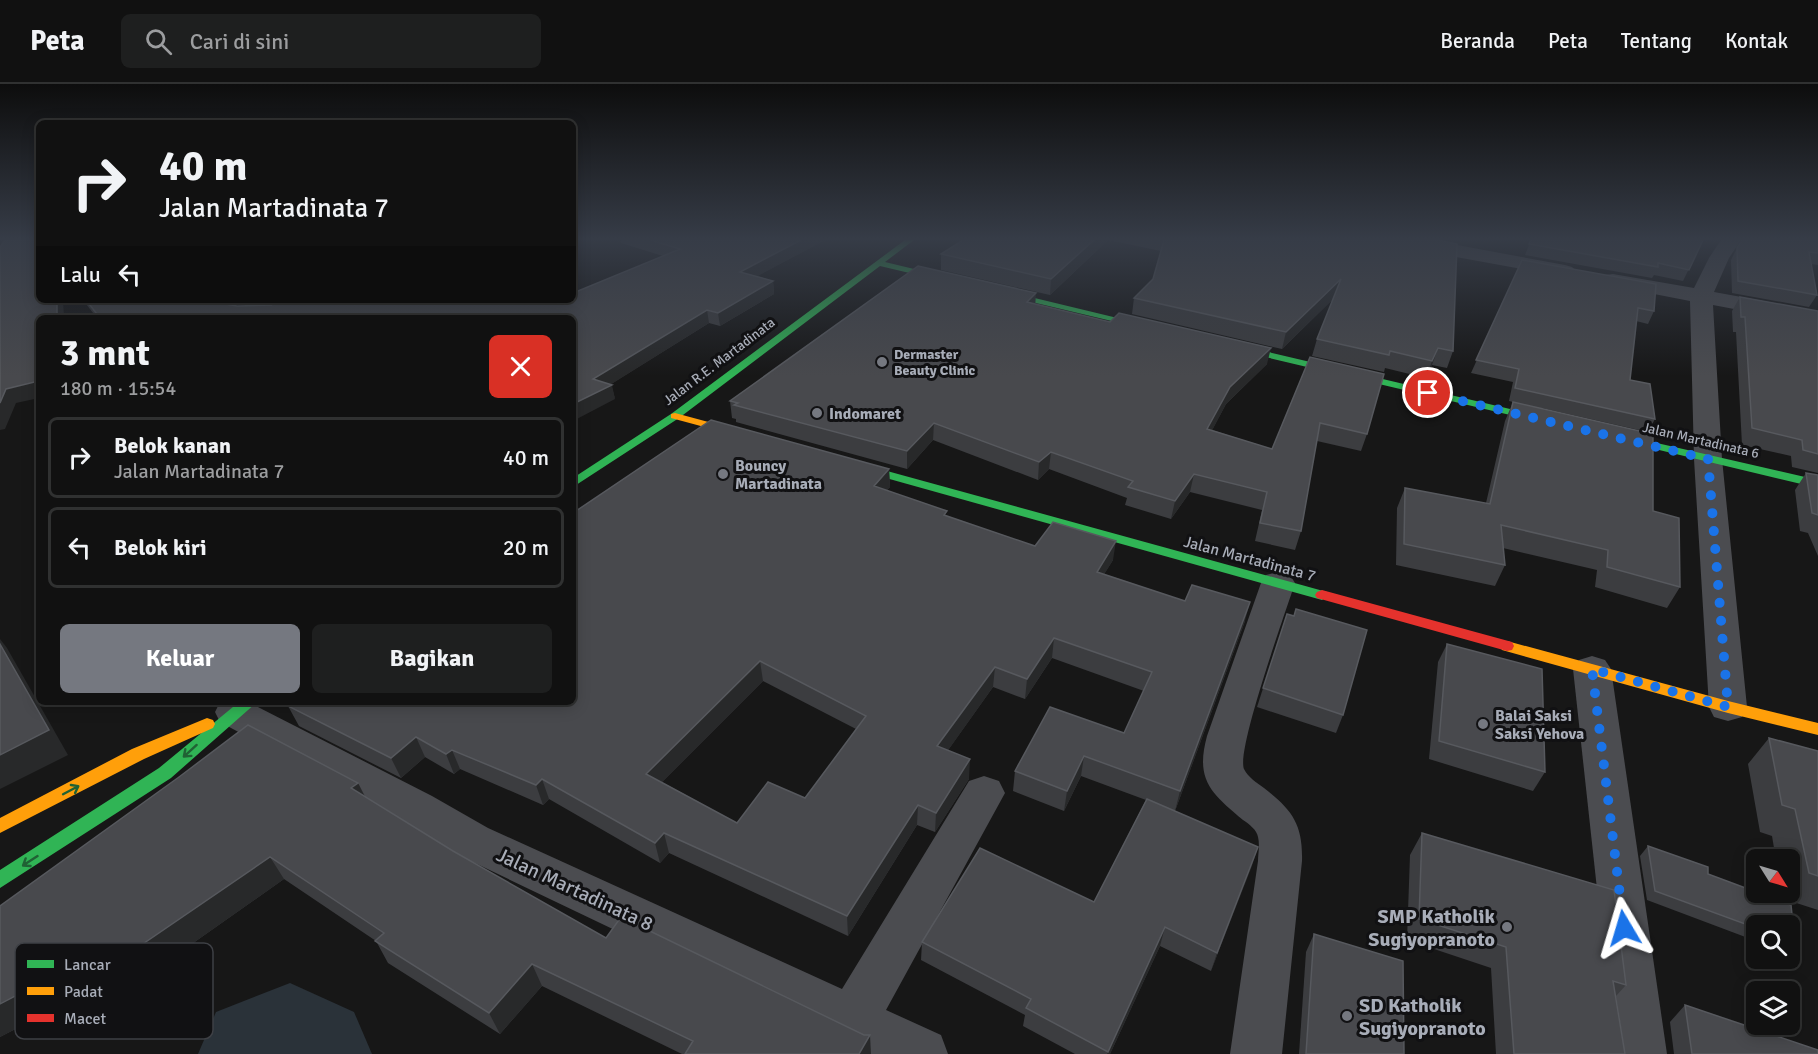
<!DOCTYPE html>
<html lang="id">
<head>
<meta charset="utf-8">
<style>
	body { margin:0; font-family:Signika,sans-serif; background:#1e1f1f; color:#f1f3f6; height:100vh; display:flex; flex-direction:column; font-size:22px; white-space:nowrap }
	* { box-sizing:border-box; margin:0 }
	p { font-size:20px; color:#9c9d9f }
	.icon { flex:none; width:33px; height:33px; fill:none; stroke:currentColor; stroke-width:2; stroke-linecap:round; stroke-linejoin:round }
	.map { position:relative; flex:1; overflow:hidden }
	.side { position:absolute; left:36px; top:231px; width:540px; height:390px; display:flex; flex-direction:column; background:#111; border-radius:9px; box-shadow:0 3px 15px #0003,0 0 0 2px #303131 }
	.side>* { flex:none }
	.hud { position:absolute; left:36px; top:36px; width:540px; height:183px; border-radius:9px; box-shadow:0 3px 15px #0003,0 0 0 2px #303131; background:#111; color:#f1f3f6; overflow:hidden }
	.needle { width:39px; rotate:127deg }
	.controls { position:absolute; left:1746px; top:765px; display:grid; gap:12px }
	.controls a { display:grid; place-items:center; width:54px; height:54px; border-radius:9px; background:#111; box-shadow:0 3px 15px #0003,0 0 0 2px #303131; font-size:30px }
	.pin { position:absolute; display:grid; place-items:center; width:51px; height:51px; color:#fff; margin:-26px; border:3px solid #fff; border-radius:50%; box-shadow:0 2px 6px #0007 }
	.me { position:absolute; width:66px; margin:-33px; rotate:353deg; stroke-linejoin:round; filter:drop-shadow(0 0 4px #0008) }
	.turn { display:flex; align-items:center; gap:21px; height:126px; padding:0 24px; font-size:27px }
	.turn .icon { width:78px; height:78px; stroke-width:2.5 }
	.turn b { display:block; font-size:42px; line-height:51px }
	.then { display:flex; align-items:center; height:57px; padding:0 24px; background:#0003; gap:12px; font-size:22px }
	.round { display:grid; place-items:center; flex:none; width:63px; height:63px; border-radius:9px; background:#1e1f1f }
	.overview { display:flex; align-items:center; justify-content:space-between; height:102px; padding:0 24px }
	h1 { font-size:36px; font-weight:700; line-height:45px }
	.cta { display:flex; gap:12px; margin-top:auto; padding:12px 24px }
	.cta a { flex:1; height:69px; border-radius:9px; background:#757880; color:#fff; font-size:24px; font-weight:700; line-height:69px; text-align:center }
	.cta a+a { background:#1e1f1f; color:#f1f3f6 }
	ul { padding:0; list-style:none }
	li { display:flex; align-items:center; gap:18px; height:81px; margin:0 12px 9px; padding:0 12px; border:3px solid #303131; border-radius:9px }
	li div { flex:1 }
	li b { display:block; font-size:22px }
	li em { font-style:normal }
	header { display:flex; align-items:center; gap:36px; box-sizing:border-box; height:84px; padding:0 30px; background:#111; border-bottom:2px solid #303131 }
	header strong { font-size:28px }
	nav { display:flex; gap:33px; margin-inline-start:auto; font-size:21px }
	.search { width:420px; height:54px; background:#1e1f1f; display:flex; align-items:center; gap:15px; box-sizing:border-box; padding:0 21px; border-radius:9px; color:#9c9d9f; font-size:22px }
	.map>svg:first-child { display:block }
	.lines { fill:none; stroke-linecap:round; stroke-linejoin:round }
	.river { fill:#2a3239; fill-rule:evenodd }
	.street { fill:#4b4c50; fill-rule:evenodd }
	.fast { fill:#30b455; fill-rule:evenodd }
	.slow { fill:#ff9f0a; fill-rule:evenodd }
	.jam { fill:#e5322d; fill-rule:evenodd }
	.wall { fill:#3c3d40; fill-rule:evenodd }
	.shaded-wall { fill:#28292a }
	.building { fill:#48494d; stroke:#57595e; stroke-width:1.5; fill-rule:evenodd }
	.oneway { stroke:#206234 }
	.route { stroke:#1a73e8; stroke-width:10; stroke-dasharray:0 18 }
	.poi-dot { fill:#757880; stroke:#111113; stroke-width:2 }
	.labels { text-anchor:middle; stroke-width:6; stroke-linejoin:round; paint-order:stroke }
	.far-poi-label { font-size:14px; font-weight:bold; fill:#a8adb8; stroke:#111113; text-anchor:start }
	.far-street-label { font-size:14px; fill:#a8adb8; stroke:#111113 }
	.poi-label { font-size:16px; font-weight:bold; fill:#a8adb8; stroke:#111113; text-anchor:start }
	.street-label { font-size:16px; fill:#a8adb8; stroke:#111113 }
	.near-street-label { font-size:20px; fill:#a8adb8; stroke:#111113 }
	.near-poi-label { font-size:20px; font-weight:bold; fill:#a8adb8; stroke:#111113; text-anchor:end }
	.key { fill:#111113; stroke:#3e4045; stroke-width:1.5 }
	.key-label { font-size:16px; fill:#a8adb8 }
</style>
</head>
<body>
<header>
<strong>Peta</strong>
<div class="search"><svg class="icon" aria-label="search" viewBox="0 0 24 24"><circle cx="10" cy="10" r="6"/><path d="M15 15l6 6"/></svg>Cari di sini</div>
<nav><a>Beranda</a><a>Peta</a><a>Tentang</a><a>Kontak</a></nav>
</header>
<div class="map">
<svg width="1818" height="970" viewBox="0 0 1818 970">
	<rect width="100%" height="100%" fill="#171717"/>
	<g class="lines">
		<path class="river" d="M290,899l64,29 18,42h-174l18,-42z"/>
		<g class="street">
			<path d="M1386,156h44l135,25 7,2 4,4 -4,4 -7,2 -169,-31 -7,-2z"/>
			<path d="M1721,156h20l-12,18 -15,34 104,19v14l-105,-20 9,154 25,248 -5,10 -14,4 -14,-4 -5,-10 -15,-248 -4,-158 -77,-15 -8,-1 -3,-5 3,-5 8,-1 81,14 15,-30z"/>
			<path d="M1278,488l12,3 5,8c-9,28 -59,167 -51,186 4,8 13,14 20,19 28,22 39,36 38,73l-20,193h-52l28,-193c0,-7 2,-16 0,-24 -1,-7 -9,-13 -15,-17 -32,-27 -48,-40 -36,-84l54,-153 5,-8z"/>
			<path d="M1592,572l13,4 6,9 56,385h-52l-42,-385 6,-9z"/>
			<path d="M220,618h28l184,94 56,32 354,161 127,-208 15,-5 15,5 6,12 -119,217 55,25 7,19h-82l-178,-89 -232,-111 -54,-34 -182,-98 -5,-10z"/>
		</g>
		<g class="fast">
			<path d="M905,156h9l-29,22 278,67 -5,3 -278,-66 -201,152 -106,69v-9l98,-64z"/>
			<path d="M1226,258l326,77 6,3 -6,3 -329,-78 -2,-2z"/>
			<path d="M1609,348l209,48v8l-213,-51v-4z"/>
			<path d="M847,376l480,132 2,3 -7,5 -479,-134 -2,-2z"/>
			<path d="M239,618h18l-86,76 -171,110v-18l159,-102z"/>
		</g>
		<g class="slow">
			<path d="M675,329l78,21 2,2 -6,3 -78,-21v-4z"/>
			<path d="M1507,557l221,60 90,22v12l-90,-22 -226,-63 -2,-4 2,-4z"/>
			<path d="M207,634l6,2 2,4 -2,4 -69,31 -144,74v-15l132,-69z"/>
		</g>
		<path class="jam" d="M1322,506l190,52 2,4 -2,4 -5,1 -190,-53 -2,-3 2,-3z"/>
	</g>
	<g class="wall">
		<path d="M620,156h205l-68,36 16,5 1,13 -54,32 -11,-3 -98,61 4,15 -42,-81h-476l-14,-18h120l34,6h16l-21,-6h341l90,-44 -42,-13z"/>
		<path d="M963,156h475l15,111 -6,17 -15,-3 -6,13 -41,-10 -1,4 -72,-16 5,-17 17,-41 -52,51 -150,-35 2,-16 19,-19 8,-28 -53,-11 -58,55 -109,-25v-16z"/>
		<path d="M1531,156h172l-20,41 -29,-6 -2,3 -127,-23z"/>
		<path d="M1818,156v25l-7,-1 6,31 -8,12 -77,-14 -1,-33 6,-12z"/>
		<path d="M1522,176l132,51 -6,13 -12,-3 -6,59 25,39 -7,13 -106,-24 111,103 27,76 -13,21 -72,-21 2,-17 -94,-22 2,17 -10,21 -99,-21 1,-57 8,-20 81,15 19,-82 8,-19 -4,-1 4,-19 -42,-9z"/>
		<path d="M1740,213l78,14v162l-26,-6 -1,-11 -49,-11 -6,-113h-3l-1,-21z"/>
		<path d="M1035,220l232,60 -41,40 -14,26 60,19 38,-92 57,77 -6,17 -44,-10 -16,90 -6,19 -40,-9 7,-31 -72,-18 -19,27 -46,-14 2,-7 -78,-29 -11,11 -105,-40 -26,29 -171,-47v-3l-4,-1 -2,-17z"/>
		<path d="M889,385l1,18 -3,3 60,26 88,30 78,14 -9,14 141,47 -70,190 83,36 -47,124 -51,-25 -50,108h-35l-52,-28 2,-11 -104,-55 1,-18 172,-40 52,-102 -65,-24 -17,35 -51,-20 2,-20 109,-38 20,-42 -92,-33 -27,41 -32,-12 -45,63 21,29 -34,53 -18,-7 -69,111 -179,-83 -9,10 -111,-64 -6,6 -83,-36 -6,5 -29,-17 -24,21 -102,-52 -11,-20zM763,597l93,48 -51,69 -68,25 -75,-41z"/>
		<path d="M1806,389l12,2v81l-10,-23 -8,-2 -5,-41z"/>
		<path d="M1287,530l56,101 -7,18 -79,-26z"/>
		<path d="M1447,560l98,128 -12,19 -104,-32 9,-97z"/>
		<path d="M1769,654l49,13v159l-34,-11 -1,-7h7v-32h-14l-4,-24 -12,-4 -12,-68z"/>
		<path d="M358,699l7,13 88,55 153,87 265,116h-189l-140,-68 -42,48 -112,-71 -12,-22 -92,-62 -210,148 -20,-18 -54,28v-131z"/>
		<path d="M1422,749l204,152 -10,11 9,58h-129l-5,-86 -84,-28 3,-85z"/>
		<path d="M1648,762l60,21v7l83,31 4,38 -5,5v-22h-34v15l-109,-41 -7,-44z"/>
		<path d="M1314,850l90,120h-105l7,-102z"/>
		<path d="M1685,921l133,49h-144l-4,-32z"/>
	</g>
	<g class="shaded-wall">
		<path d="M801,156h24l-84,45 -1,-13z"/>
		<path d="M1094,156h14l-58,55 1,-16z"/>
		<path d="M1341,195l-4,16 -55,54 4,-17z"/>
		<path d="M773,197l1,13 -54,32 -2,-13z"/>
		<path d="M1036,209l-1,16 -8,-7z"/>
		<path d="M57,216h6l1,18h-7z"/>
		<path d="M707,226l2,13 -107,67 10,-5 3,14 -42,22v-17l20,-25z"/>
		<path d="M1271,264l-4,16 -41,40 -22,42 3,-17 23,-42z"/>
		<path d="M1438,264l-6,17 -6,13 6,-17z"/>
		<path d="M39,297v17l-23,5 -11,26 -5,1v-27l6,-14z"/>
		<path d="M934,339l-1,17 -26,29v-18z"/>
		<path d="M1051,368l-2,17 -11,11 1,-18z"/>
		<path d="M889,385l1,18 -16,17v-18z"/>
		<path d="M1194,390l-4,18 -19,27 4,-18z"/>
		<path d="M1116,457l-3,19 -19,31 3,-19z"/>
		<path d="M1250,518l-5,19 -70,190 5,-20z"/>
		<path d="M1054,554l-2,20 -27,41 2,-20z"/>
		<path d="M0,555l7,9 61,107 -68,34z"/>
		<path d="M760,577l3,20 -112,112 -5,-19z"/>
		<path d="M995,583l-2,20 -56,79v-20z"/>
		<path d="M416,653l9,20 -24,21 -10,-20z"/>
		<path d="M452,666l8,19 -6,5 -8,-20z"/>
		<path d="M1084,672l-3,20 -17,35 3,-20z"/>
		<path d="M970,675l-1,20 -34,53 1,-19z"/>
		<path d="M542,695l7,20 -6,6 -7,-20z"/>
		<path d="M358,699l11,22 -18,-17z"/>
		<path d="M918,721l-1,20 -69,111 -1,-20z"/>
		<path d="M664,749l5,20 -9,10 -5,-20z"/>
		<path d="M1258,763l-6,19 -41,105 6,-18z"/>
		<path d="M270,773l14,22 -210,148 -20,-18 -54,28v-33z"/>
		<path d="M1165,843l-5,19 -50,108h-3z"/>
		<path d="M532,880l10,22 -42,48 -11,-21z"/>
		<path d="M870,951l1,19h-12z"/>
	</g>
	<g class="building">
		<path d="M5,156h34v60h18v18h-18v63l-33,8 -6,14v-156z"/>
		<path d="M650,156h151l-61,32 33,9 -55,32 -11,-3 -114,69 19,6 -39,19v-86h-473l-14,-18h117l34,6 34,-1 -4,-5h306v-7l107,-44z"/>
		<path d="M963,156h131l-43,39 -110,-25z"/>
		<path d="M1164,156h274l19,4 -4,107 -15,-3 -6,13 -42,-10 -1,4 -72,-16 24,-60 -55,53 -152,-34 19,-19z"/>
		<path d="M1531,156h172l-14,30 -31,-7v4l-129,-23z"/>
		<path d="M1742,156h76v13l-9,-1 8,43 -79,-14 -1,-33z"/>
		<path d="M1522,176l134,24 -2,27 -16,-3 -8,72 20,4 5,35 -140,-31 4,-19 -43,-9z"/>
		<path d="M918,182l118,27 -9,9 83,20 9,-9 152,35 -41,39 -23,42 65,20 38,-92 74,17 -17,60 -47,-11 -19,108 -41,-8 7,-31 -73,-18 -19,27 -47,-14 5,-6 -82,-29 -12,10 -105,-39 -27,28 -173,-46 4,-2 -8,-2z"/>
		<path d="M1740,213l78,14v143l-15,-4 -1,-10 -50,-12 -7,-111h-4z"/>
		<path d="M1513,318l140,32v77l26,7 1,69 -73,-20 1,-17 -107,-25 4,40 -101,-21 1,-56 85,16z"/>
		<path d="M711,336l178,49 -15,17 73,25 -3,4 91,31 18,-24 63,19 -19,31 88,29 7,-16 58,17 -70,189 -96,-35 -17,35 -52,-20 35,-64 74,26 28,-61 -98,-34 -27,41 -32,-12 -58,79 33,13 -34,54 -18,-8 -71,111 -183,-83 -9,10 -113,-64 -6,6 -84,-35 -6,4 -30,-17 -25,21 -103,-52 6,-4h279v-189zM760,577l106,55 -61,82 -37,-16 -31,41 -91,-49z"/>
		<path d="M1806,389l12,2v40l-6,-2z"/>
		<path d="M1296,525l71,21 -24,85 -80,-27 24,-74 7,2z"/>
		<path d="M0,560l49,86 -49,25z"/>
		<path d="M1447,560l95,25 3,103 -106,-31z"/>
		<path d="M248,641l110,58 -7,5 102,63 153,87 15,-21 243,118h6l-11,19h-174l8,-13 -161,-77 -43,49 -114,-72 9,-8 -114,-76 -218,149 -14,-22 -38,20v-98l179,-129z"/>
		<path d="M1769,654l49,13v125l-9,-3 -14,-64 -13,-4z"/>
		<path d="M1147,715l111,48 -41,106 -52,-26 -57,125 -82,-44 5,-9 -109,-57 58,-94 114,54z"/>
		<path d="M1422,749l192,57 12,95 -13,-4 12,73h-111l-8,-107 -87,-28z"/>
		<path d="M1648,762l60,21v7l83,31 4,38 -5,-2v-15h-34v2l-101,-37z"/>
		<path d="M1314,850l89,27 1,93h-98z"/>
		<path d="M1685,921l133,45v4h-126z"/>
	</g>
	<defs><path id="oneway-shaft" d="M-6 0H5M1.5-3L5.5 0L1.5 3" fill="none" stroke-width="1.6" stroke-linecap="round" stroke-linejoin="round" transform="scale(1.5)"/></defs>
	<g class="oneway">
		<use href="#oneway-shaft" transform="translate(190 667) rotate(138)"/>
		<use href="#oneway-shaft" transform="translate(71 706) rotate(-28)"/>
		<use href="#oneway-shaft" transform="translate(30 777) rotate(147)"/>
	</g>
	<linearGradient id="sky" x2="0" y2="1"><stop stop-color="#0d0d0d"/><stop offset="0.53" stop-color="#363c47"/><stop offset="1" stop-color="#363c47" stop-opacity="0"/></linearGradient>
	<rect width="1818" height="292" fill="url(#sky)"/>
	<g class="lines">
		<path class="route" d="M1428,309l280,66 20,248 -136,-38 32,259"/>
	</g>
	<g class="poi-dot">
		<circle cx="882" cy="278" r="6"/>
		<circle cx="817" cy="329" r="6"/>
		<circle cx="723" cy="390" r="6"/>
		<circle cx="1483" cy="640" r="6"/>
		<circle cx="1507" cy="843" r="6"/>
		<circle cx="1347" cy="932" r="6"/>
	</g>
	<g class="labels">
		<g class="far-poi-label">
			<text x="894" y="275">Dermaster<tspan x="894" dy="16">Beauty Clinic</tspan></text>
		</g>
		<g class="far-street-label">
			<text transform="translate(719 277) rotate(-37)" y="5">Jalan R.E. Martadinata</text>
			<text transform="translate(1701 356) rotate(13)" y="5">Jalan Martadinata 6</text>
		</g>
		<g class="poi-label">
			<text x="829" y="335">Indomaret</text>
			<text x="735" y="387">Bouncy<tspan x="735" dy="18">Martadinata</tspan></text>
			<text x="1495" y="637">Balai Saksi<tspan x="1495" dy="18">Saksi Yehova</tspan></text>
		</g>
		<g class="street-label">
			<text transform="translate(1250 474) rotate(15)" y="6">Jalan Martadinata 7</text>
		</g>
		<g class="near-street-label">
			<text transform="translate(575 805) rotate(25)" y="7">Jalan Martadinata 8</text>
		</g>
		<g class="near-poi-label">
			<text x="1495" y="839">SMP Katholik<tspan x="1495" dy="23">Sugiyopranoto</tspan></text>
			<text x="1359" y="928" text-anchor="start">SD Katholik<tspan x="1359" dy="23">Sugiyopranoto</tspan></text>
		</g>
	</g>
	<rect x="15" y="859" width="198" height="96" rx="9" class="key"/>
	<rect x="27" y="876" width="27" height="8" fill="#30b455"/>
	<rect x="27" y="903" width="27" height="8" fill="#ff9f0a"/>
	<rect x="27" y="930" width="27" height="8" fill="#e5322d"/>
	<g class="key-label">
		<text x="64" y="886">Lancar</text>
		<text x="64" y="913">Padat</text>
		<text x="64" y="940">Macet</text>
	</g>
</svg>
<div class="controls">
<a><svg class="needle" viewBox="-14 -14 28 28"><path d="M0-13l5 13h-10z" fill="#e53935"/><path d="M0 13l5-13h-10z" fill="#9c9d9f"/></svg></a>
<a><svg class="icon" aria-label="search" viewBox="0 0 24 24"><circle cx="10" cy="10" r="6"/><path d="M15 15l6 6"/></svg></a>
<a><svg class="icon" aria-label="layers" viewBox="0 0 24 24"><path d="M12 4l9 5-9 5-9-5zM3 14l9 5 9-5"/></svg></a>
</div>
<div class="pin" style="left:1428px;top:309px;background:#d93025"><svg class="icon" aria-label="arrive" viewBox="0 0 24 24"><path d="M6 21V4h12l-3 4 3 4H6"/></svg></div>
<svg class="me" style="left:1624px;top:844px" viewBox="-20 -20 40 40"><path d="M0-17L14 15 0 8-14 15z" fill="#1a73e8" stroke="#fff" stroke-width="4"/></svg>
<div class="hud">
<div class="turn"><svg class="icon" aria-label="right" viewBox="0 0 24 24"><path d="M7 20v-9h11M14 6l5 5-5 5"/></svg><div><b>40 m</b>Jalan Martadinata 7</div></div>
<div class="then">Lalu<svg class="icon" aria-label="left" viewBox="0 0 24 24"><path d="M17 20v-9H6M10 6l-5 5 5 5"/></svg></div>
</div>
<section class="side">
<div class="overview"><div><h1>3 mnt</h1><p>180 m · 15:54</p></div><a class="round" style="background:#d93025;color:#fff"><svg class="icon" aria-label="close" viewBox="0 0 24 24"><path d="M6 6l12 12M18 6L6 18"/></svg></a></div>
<ul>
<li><svg class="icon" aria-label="right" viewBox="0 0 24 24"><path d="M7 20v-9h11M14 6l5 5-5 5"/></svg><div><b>Belok kanan</b><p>Jalan Martadinata 7</p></div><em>40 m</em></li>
<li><svg class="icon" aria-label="left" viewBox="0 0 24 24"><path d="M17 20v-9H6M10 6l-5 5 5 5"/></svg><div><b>Belok kiri</b></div><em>20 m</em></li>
</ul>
<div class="cta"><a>Keluar</a><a>Bagikan</a></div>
</section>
</div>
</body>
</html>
